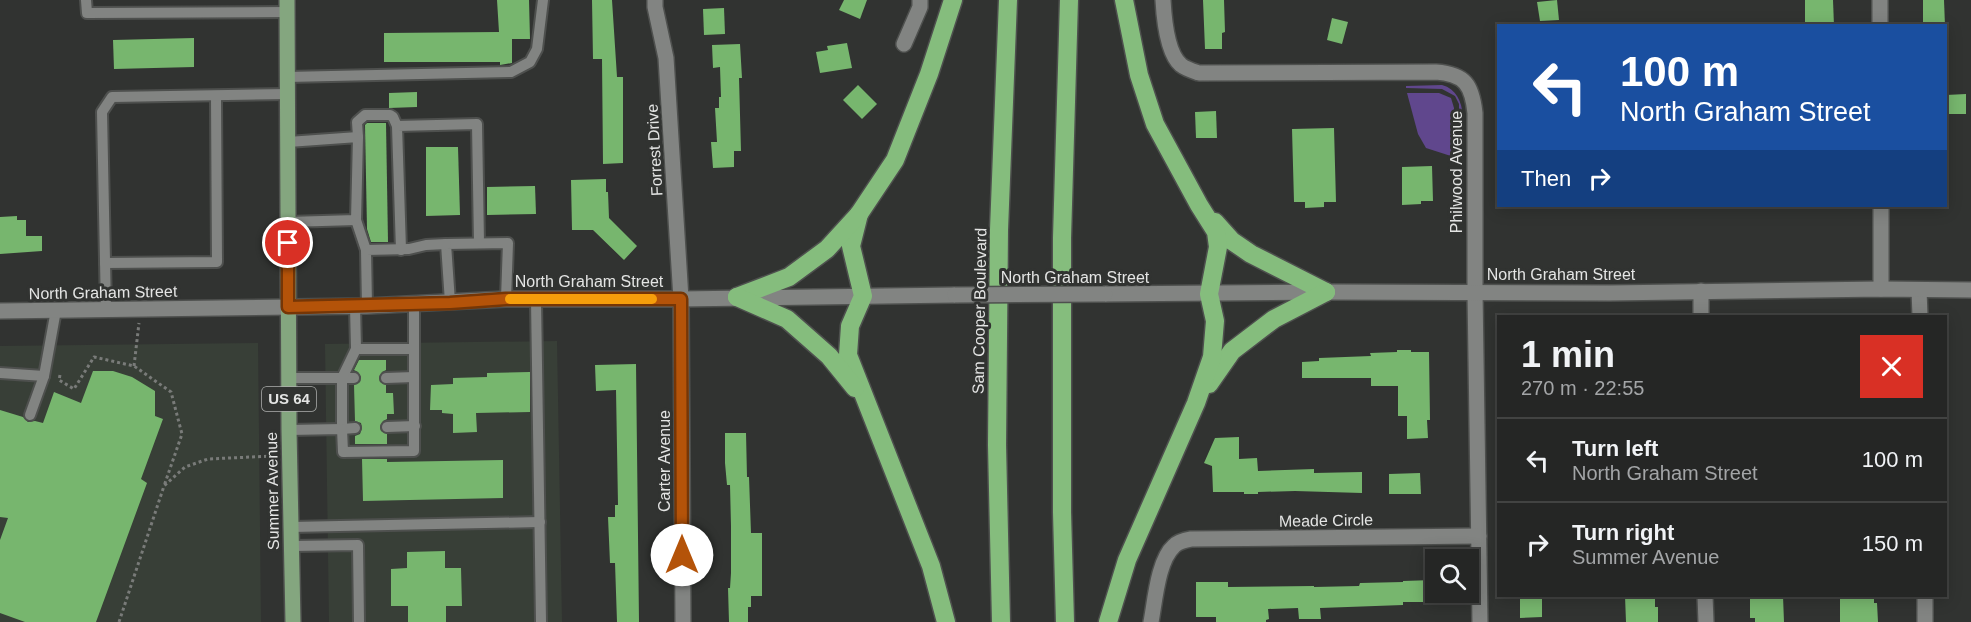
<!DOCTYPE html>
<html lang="en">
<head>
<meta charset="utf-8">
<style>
	body { margin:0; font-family:Helvetica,sans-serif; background:#313232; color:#f1f3f6; height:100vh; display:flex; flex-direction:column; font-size:22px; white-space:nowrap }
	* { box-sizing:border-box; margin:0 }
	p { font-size:20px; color:#a3a5a7 }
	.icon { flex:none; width:33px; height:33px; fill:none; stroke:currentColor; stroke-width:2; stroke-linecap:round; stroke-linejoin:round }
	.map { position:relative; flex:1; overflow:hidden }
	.details { position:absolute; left:1497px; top:315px; width:450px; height:282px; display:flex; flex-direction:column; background:#252625; border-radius:0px; box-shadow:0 3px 15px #0003,0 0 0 2px #424342 }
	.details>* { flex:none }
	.guide { position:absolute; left:1497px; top:24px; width:450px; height:183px; border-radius:0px; box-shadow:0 3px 15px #0003,0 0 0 2px #424342; background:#1a4fa0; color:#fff; overflow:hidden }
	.tools { position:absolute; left:1425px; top:549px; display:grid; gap:12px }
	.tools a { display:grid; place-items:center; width:54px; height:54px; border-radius:0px; background:#252625; box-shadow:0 3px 15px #0003,0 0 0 2px #424342; font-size:30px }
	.pin { position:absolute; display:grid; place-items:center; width:51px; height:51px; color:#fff; margin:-26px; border:3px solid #fff; border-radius:50%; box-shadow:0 2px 6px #0007 }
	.me { position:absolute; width:66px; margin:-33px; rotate:0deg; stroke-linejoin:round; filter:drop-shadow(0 0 4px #0008) }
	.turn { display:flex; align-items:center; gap:21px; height:126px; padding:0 24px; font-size:27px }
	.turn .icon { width:78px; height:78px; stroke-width:2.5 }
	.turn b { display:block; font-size:42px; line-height:51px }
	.then { display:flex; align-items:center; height:57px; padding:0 24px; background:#0003; gap:12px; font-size:22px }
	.round { display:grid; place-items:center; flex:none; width:63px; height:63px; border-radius:0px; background:#313232 }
	.overview { display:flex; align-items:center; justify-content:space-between; height:102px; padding:0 24px }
	h1 { font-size:36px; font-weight:700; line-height:45px }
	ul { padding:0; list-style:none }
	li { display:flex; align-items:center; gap:18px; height:84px; padding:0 24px; border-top:2px solid #424342 }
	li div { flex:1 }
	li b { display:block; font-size:22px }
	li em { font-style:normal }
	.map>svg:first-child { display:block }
	.built { fill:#383f37 }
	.green { fill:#60478d }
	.building { fill:#77b66e }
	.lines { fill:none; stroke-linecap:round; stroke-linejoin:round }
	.service-casing { stroke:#4e504e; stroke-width:14 }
	.minor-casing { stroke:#4e504e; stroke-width:18 }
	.secondary-casing { stroke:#4e504e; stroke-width:18 }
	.primary-casing { stroke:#4e504e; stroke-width:18 }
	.motorway-casing { stroke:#4e504e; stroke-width:21 }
	.path { stroke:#797b79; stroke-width:3; stroke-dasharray:3 3; stroke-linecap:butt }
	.service { stroke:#828482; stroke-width:10 }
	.minor { stroke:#828482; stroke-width:15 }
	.secondary { stroke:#828482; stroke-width:15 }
	.primary { stroke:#84a67f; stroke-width:15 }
	.motorway { stroke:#85bd7d; stroke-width:18 }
	.secondary-bridge-casing { stroke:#4e504e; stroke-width:18; stroke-linecap:butt }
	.secondary-bridge { stroke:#828482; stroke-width:15 }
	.route-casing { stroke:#753606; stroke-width:15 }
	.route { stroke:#b45309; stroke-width:10 }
	.slow { stroke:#f59e0b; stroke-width:10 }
	.labels { text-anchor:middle; stroke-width:6; stroke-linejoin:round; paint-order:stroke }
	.shield { fill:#313331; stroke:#aeb0ae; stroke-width:1.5 }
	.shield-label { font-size:15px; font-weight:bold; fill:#e4e5e4 }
	.street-label { font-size:16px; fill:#e4e5e4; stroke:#313331 }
</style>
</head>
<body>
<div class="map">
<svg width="1971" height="622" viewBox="0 0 1971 622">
	<rect width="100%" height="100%" fill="#313331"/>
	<g class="built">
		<path d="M557,341l5,281h-233l-4,-278z"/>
		<path d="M258,343l3,279h-261v-276z"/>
	</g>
	<g class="green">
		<path d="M1442,85c29,8 20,49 20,74l-3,-1v-54l-4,-8 -13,-7 -36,-1v-2z"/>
		<path d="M1407,93h32l12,5 3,10v49l-28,-9 -8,-14z"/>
	</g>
	<g class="building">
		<path d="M497,0h32l1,39h-18v24l-12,2v-3h-116v-29l115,-1z"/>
		<path d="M592,0h20l5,77h6v86l-20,1 -1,-105h-9z"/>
		<path d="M844,0h23l-7,19 -21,-9z"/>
		<path d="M1203,0h21l1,32 -3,1v16h-17z"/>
		<path d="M1557,0l2,20 -19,1 -3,-19z"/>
		<path d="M1805,0h28l1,26h-29z"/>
		<path d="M1923,0h21l1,26h-22z"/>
		<path d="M724,8l1,26 -21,1 -1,-26z"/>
		<path d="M1332,18l16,4 -6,22 -15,-4z"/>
		<path d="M194,38v29l-80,2 -1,-29z"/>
		<path d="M847,43l5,25 -32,5 -4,-21 12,-2 -1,-4z"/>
		<path d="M740,44l2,34h-3l2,73h-7v16l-21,1 -2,-26h6l-2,-34h4v-11h2l-1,-30 -7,1 -1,-23z"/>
		<path d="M858,85l19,19 -15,15 -19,-19z"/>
		<path d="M417,92v15l-28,1v-15z"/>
		<path d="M1966,94v20h-20v-19z"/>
		<path d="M1216,111l1,27h-21l-1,-26z"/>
		<path d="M367,123h19l2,119h-17l-4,-13 -2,-104z"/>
		<path d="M1334,128l2,74h-12v5l-19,1v-6h-11l-2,-73z"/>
		<path d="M426,147h32l2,68 -34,1z"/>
		<path d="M1432,166l1,35h-12v3l-19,1v-38z"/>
		<path d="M606,179v13h2l1,26 28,28 -13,14 -31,-30h-21l-1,-50z"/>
		<path d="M535,186l1,28 -49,1v-28z"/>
		<path d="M17,216v4h9v16h16v15l-42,3v-37z"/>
		<path d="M1397,350h14v2h18l1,68h-3l1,18 -21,1v-23h-9v-30h-27v-8h-69v-16l17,-1v-3l52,-2 -1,-3 27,-1z"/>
		<path d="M359,360h27v10l-4,2 -3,6 1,4 6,3v8h7l1,21h-7v5l-4,2 -3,6 1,4 6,3v10h-32v-8l5,-2 2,-6 -1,-5 -6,-2 -1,-36 6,-3 1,-5 -3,-5 -4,-2z"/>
		<path d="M636,364l3,258h-22l-2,-59h-5l-2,-46h7v-12h3l-2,-115 -20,1 -1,-26z"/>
		<path d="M93,371h20l19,6 23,14v25l8,3 -22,60 6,4 -51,139h-71l-25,-9v-73l8,-22 -8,-1v-107l23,7 5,5 7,-1 8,2 11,-31 27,11z"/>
		<path d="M530,372v40l-54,1 1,19 -24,1v-19l-11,-1v-3h-12l1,-25 22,-1v-6l34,-1v-4z"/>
		<path d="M725,433h21l1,44h2l2,56h11v63h-11v11h-3v15h-19l-1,-34h2l1,-15v-47l-1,-41h-3l-2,-22z"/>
		<path d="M1239,437v22l18,-1 1,13 56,-2v4l48,-1v21l-67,-2 -37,1v2h-14v-2h-31l-1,-26 -8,-3 11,-25z"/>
		<path d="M362,459h25v3l116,-2v38l-140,3z"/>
		<path d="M1420,473l1,21h-32v-20z"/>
		<path d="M445,551v17h16l1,38h-16v16h-38v-16h-17v-37l16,-1v-16z"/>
		<path d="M1433,580l1,22h-31v3l-83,3 1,11h-22l-1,-11 -30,1 1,10 -3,1v2h-50v-5h-20v-35h32v5l86,-1v1l45,-1 1,-3 43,-1v-1z"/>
		<path d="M1520,596h22v21l-22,1z"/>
		<path d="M1625,596h30v11h3v15h-32z"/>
		<path d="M1750,596h33l1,26h-29v-4h-5z"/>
		<path d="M1840,596h34v7h3l1,19h-38z"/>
	</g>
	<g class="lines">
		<defs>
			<g id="service">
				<path d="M86,0l1,13 200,-1"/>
				<path d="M287,77l224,-5 19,-10 7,-13 6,-49"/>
				<path d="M358,137l-1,-15 8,-7h25l3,2 4,9"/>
				<path d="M288,142l70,-5 -2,83 -68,2"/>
				<path d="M356,220l10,30"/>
				<path d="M401,250l-4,-124 80,-2 2,119"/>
				<path d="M105,263l112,-1 -1,-166"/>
				<path d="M536,300l5,322"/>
				<path d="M450,302l-4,-58 62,-1 -2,56"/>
				<path d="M355,306l1,43h58"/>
				<path d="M367,306l-1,-56 43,-1 17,-4 20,-1"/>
				<path d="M106,310l-4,-198 10,-15 175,-3"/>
				<path d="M0,373l44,3"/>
				<path d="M289,378h65"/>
				<path d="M386,378l28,-1"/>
				<path d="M30,415l14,-39 12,-66"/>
				<path d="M387,427l28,-1"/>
				<path d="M355,428l-13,1v-51l14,-29"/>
				<path d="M289,430l53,-1 1,23 71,-1v-147"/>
				<path d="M291,527l249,-5"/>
				<path d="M292,546l66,-1 1,77"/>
			</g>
			<g id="minor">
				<path d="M655,0v7l11,51 15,241 2,323"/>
				<path d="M1163,0c1,18 4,53 18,65 5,4 12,6 18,8l237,-1c29,2 36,13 39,41v180l5,329"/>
				<path d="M1880,0v26"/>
				<path d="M904,44l16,-37v-7"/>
				<path d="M1881,206v83"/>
				<path d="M1919,290l1,26"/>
				<path d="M1701,291v25"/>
				<path d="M1705,596l1,26"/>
				<path d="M1925,596v26"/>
				<path d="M1151,622c4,-21 7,-62 23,-76 4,-4 11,-6 17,-7l288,-3"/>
			</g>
			<g id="secondary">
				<path d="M1105,294l221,-2 284,1 271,-4 90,1"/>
				<path d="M0,311l367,-5 139,-7h175l274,-4"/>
			</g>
			<path id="primary" d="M287,0l2,430 4,192"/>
			<g id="motorway">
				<path d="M859,214l-8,32 12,50 -13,30 -2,29 83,211 15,56"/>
				<path d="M1215,222l17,19 19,13 75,38"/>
				<path d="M737,297l52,-20 38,-28 32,-35 36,-54 34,-86 24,-74"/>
				<path d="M737,297l50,22 42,37 26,32"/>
				<path d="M1209,384l23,-33 42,-32 52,-27"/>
				<path d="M1001,622l-4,-177 2,-215 9,-230"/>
				<path d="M1065,622l-3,-110v-274l7,-238"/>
				<path d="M1108,622l19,-62 69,-157 16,-46 3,-36 -6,-27 9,-47 -2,-15 -17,-27 -44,-81 -16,-49 -15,-75"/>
			</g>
		</defs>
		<use href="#service" class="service-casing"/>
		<use href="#minor" class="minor-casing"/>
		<use href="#secondary" class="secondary-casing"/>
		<use href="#primary" class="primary-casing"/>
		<use href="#motorway" class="motorway-casing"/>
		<g class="path">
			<path d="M134,366l5,-43"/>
			<path d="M60,375l-1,5 15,9 20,-32 40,9 37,26 11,42 -18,52"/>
			<path d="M119,622l45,-136 21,-19 23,-8 65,-3"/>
		</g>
		<use href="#service" class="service"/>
		<use href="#minor" class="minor"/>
		<use href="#secondary" class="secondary"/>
		<use href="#primary" class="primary"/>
		<use href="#motorway" class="motorway"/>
		<defs>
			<path id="secondary-bridge" d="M955,295l150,-1"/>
		</defs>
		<use href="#secondary-bridge" class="secondary-bridge-casing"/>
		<use href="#secondary-bridge" class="secondary-bridge"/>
	</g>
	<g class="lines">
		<defs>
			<path id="route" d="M288,243v64l162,-4 56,-4h175l1,256"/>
		</defs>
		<use href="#route" class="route-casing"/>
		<use href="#route" class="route"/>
		<path class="slow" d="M510,299h142"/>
	</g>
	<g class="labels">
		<rect class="shield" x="262" y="387" width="54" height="24" rx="4.5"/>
		<g class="shield-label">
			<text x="289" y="404">US 64</text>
		</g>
		<g class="street-label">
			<text transform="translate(654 150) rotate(-93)" y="6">Forrest Drive</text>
			<text transform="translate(1456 172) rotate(-90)" y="6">Philwood Avenue</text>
			<text x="1561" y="280">North Graham Street</text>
			<text x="1075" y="283">North Graham Street</text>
			<text x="589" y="287">North Graham Street</text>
			<text transform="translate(103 292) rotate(-1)" y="6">North Graham Street</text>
			<text transform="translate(979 311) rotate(-89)" y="6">Sam Cooper Boulevard</text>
			<text transform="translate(664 461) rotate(-90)" y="6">Carter Avenue</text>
			<text transform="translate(272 491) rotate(-91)" y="6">Summer Avenue</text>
			<text transform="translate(1326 520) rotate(-1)" y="6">Meade Circle</text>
		</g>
	</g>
</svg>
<div class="tools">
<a><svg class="icon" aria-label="search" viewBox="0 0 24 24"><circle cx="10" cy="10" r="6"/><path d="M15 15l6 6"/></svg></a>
</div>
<div class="pin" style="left:288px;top:243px;background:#d93025"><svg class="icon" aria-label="arrive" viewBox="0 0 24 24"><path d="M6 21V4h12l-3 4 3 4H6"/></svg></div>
<svg class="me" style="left:682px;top:555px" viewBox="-20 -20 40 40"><circle r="19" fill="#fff"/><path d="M0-13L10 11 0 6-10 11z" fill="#b45309"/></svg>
<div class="guide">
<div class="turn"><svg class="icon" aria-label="left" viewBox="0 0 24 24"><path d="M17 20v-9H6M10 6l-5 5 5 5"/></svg><div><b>100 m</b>North Graham Street</div></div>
<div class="then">Then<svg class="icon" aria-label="right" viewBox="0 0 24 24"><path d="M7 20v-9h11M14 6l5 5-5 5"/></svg></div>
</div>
<section class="details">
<div class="overview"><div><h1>1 min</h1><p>270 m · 22:55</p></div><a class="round" style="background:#d93025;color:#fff"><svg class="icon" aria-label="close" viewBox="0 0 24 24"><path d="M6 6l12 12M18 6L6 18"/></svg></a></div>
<ul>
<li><svg class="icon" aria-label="left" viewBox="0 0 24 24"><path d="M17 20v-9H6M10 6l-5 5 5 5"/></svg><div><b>Turn left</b><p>North Graham Street</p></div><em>100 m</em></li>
<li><svg class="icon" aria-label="right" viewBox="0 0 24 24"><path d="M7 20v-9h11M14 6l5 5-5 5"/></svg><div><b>Turn right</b><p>Summer Avenue</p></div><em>150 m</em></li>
</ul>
</section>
</div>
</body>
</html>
